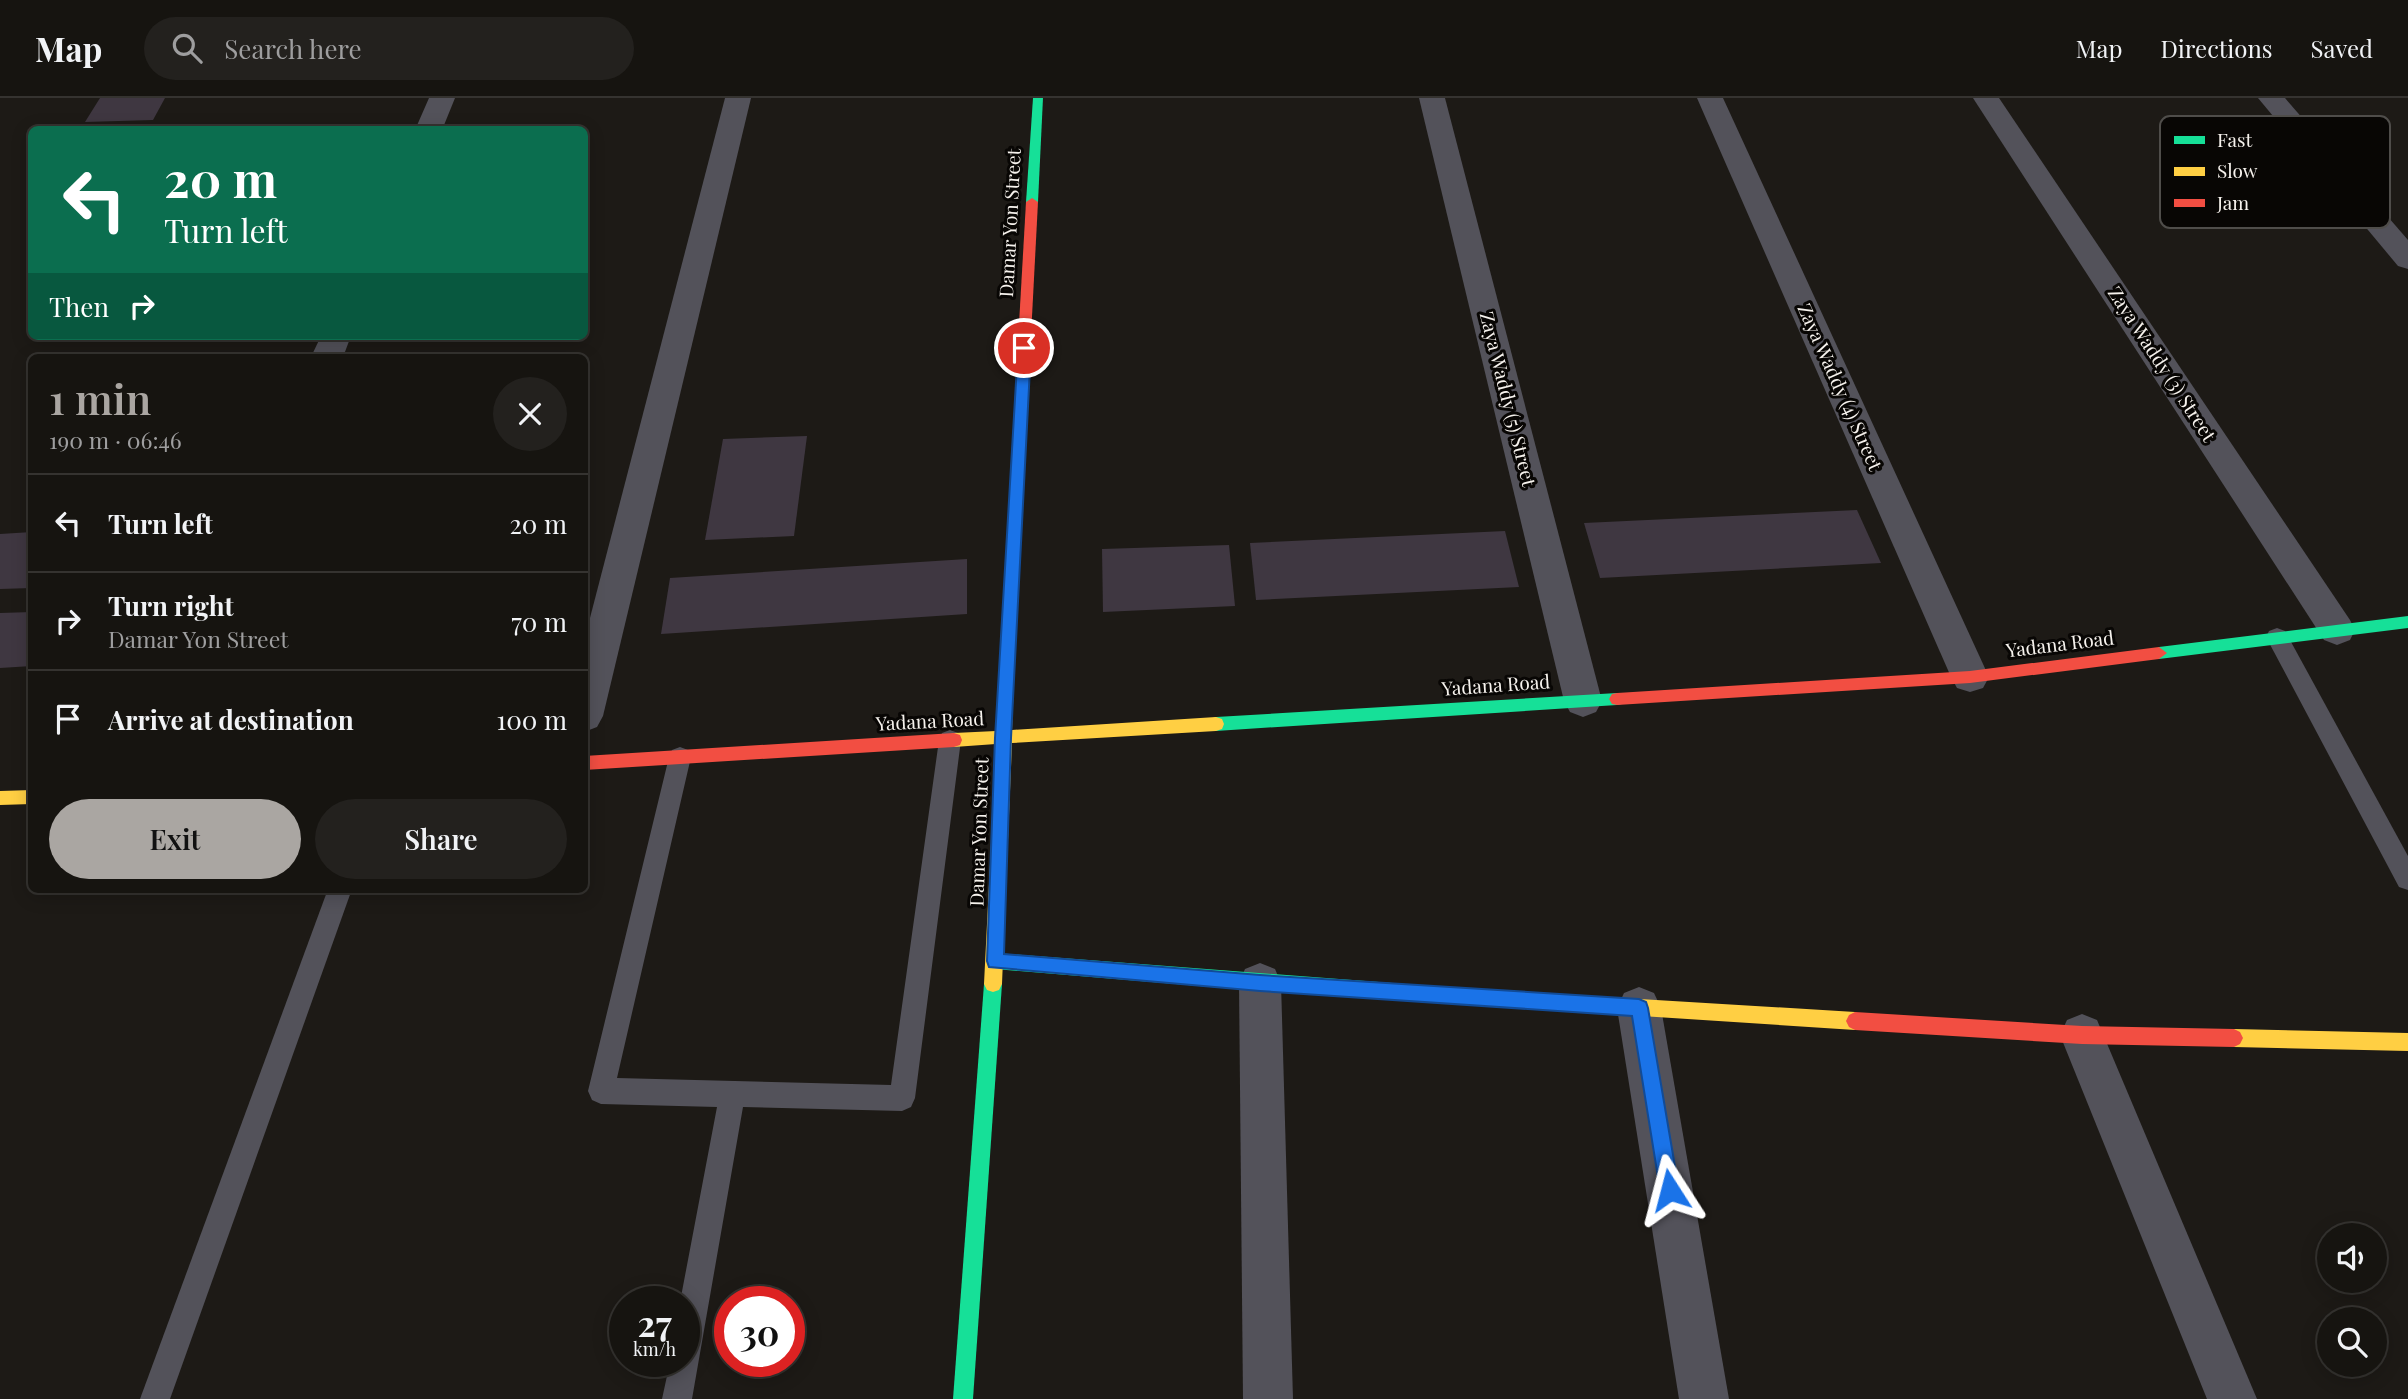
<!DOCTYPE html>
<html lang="en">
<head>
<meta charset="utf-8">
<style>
	body { margin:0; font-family:"Playfair Display",serif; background:#23211e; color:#f1f3f6; height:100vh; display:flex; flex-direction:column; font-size:26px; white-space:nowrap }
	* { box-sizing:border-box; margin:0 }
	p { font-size:23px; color:#9e9e9f }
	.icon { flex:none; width:38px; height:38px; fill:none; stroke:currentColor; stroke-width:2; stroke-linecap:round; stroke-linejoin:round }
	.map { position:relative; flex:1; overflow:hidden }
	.panel { position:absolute; left:28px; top:256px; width:560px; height:539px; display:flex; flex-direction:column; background:#161410; border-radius:10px; box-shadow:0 4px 18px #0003,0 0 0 2px #353330 }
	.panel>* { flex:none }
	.guide { position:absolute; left:28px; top:28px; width:560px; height:214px; border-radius:10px; box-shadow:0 4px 18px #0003,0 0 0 2px #353330; background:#0b6e4f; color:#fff; overflow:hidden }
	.controls { position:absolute; left:2317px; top:1125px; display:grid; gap:14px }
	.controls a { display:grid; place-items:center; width:70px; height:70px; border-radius:50%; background:#161410; box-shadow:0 4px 18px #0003,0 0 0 2px #353330; font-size:35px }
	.speed { position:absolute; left:609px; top:1188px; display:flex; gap:14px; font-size:35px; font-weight:700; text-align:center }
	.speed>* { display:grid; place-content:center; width:91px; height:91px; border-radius:50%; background:#161410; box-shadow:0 4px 18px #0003,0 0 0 2px #353330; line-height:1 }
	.speed small { font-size:18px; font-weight:400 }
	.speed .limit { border:10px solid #d22; background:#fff; color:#111 }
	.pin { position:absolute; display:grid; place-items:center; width:60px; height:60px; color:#fff; margin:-30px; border:4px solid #fff; border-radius:50%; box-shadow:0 2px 7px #0007 }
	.me { position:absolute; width:77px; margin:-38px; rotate:351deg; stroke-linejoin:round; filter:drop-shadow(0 0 5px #0008) }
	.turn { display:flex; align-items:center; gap:24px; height:147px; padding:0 21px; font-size:32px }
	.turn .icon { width:91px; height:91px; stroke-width:2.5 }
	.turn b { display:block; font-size:49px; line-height:60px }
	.then { display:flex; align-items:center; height:66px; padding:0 21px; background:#0003; gap:14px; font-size:26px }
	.round { display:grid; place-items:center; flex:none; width:74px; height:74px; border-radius:37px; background:#23211e }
	.head { display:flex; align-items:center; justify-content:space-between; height:119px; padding:0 21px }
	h1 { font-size:42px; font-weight:600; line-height:52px; color:#aaa6a2 }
	.button { display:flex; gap:14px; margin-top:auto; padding:14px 21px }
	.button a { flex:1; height:80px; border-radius:42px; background:#aaa6a2; color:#111; font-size:28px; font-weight:600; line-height:80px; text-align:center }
	.button a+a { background:#23211e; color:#f1f3f6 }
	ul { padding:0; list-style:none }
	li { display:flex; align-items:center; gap:21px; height:98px; padding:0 21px; border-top:2px solid #353330 }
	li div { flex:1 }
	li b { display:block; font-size:26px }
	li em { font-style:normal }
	header { display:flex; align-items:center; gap:42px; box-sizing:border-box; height:98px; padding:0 35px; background:#161410; border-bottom:2px solid #353330 }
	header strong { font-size:33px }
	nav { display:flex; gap:38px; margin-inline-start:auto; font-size:24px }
	.search { width:490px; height:63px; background:#23211e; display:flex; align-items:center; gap:18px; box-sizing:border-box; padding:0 24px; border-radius:38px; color:#9e9e9f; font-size:26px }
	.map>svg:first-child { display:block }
	.building { fill:#3f3741 }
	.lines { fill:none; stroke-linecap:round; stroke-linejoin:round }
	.lane { fill:#53525a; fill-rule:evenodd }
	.street { fill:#53525a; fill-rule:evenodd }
	.fast { fill:#16e098; fill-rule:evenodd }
	.slow { fill:#ffcf43; fill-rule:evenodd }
	.jam { fill:#f24e42; fill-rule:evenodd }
	.route { fill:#1a73e8; stroke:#114b97; stroke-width:2 }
	.labels { text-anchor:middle; stroke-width:6; stroke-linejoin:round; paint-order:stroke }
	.street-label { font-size:19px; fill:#f6f2ed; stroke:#080604 }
	.key { fill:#080604; stroke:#4f4d4a; stroke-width:2 }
	.key-label { font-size:19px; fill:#f6f2ed }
</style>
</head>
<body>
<header>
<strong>Map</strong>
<div class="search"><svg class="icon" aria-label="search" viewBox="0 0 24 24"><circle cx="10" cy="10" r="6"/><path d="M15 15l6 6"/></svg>Search here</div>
<nav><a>Map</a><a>Directions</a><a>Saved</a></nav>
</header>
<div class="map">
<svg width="2408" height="1301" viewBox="0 0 2408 1301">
	<rect width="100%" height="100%" fill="#1d1a16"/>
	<g class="building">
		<path d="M100,0h65l-12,22 -68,2z"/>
		<path d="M807,338l-13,100 -89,4 18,-101z"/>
		<path d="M1857,412l24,53 -281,15 -16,-55z"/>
		<path d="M1505,433l14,56 -263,13 -6,-57z"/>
		<path d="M32,434v56l-32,1v-55z"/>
		<path d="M1229,447l6,61 -132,6 -1,-63z"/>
		<path d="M967,461v55l-306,20 9,-56z"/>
		<path d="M32,514v54l-32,2v-55z"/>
	</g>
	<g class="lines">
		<g class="lane">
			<path d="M2277,530l8,3 123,225v34l-9,-3 -133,-250 3,-6z"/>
			<path d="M950,632l8,3 3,7 -46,358 -4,9 -9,4 -159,-4 -51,292h-30l8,-37h14v-60h-4l37,-195 -116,-3 -9,-4 -4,-9 81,-334 3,-7 8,-3 8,3 3,7 -74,321 274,7 48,-345 3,-7z"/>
			<path d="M328,791h24l-182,510h-30z"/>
		</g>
		<g class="street">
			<path d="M429,0h26l-13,32h-27z"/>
			<path d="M725,0h26l-148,618 -6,11 -13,5v-91z"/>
			<path d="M1419,0h26l157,603 -6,11 -13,5 -13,-5 -6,-11z"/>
			<path d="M1697,0h26l266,579 -6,11 -13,4 -13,-4 -6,-11z"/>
			<path d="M1973,0h26l351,522 5,10 -5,10 -13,5 -13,-5z"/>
			<path d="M2258,0h27l123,142v29l-10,-3z"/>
			<path d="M321,238h30l-8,21h-32z"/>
			<path d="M1260,865l15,6 6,14 12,416h-50l-4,-416 6,-14z"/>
			<path d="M1639,889l15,6 7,15 68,391h-50l-62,-391 7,-15z"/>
			<path d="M2082,916l15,6 160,379h-50l-147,-364 7,-15z"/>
		</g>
		<g class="fast">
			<path d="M1033,0h10l-5,104 -6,4 -6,-4z"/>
			<path d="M2408,518v12l-249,31 -8,-6 8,-6z"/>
			<path d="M1617,595l5,1 3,5 -3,5 -5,1 -401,26 -6,-2 -2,-5 2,-5 6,-2z"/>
			<path d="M995,855l463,35 6,2 3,6 -3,6 -6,2 -198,-13 -265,-22 -6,-2 -3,-6 3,-6z"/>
			<path d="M993,878l6,2 3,6 -29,415h-20l31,-415 3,-6z"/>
		</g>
		<g class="slow">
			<path d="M1010,499l7,6 -5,127 204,-13 6,2 2,5 -2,5 -6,2 -204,12 -10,241 -3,6 -6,2 -6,-2 -3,-6 12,-240 -42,3 -6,-2 -2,-5 2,-5 6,-2 42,-2 7,-128z"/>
			<path d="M32,692v14l-32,1v-14z"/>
			<path d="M1458,890l397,24 6,3 3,6 -3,6 -6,3 -397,-26 -6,-2 -3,-6 3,-6z"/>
			<path d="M2234,931l174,4v18l-174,-4 -6,-3 -3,-6 3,-6z"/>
		</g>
		<g class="jam">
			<path d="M1032,100l6,4 -21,401 -7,6 -7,-6 23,-401z"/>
			<path d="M2159,549l8,6 -8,6 -189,24 -353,22 -5,-1 -3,-5 3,-5 5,-1 353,-22z"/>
			<path d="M954,635l6,2 2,5 -2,5 -6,2 -370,23v-14z"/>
			<path d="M1855,914l227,14 152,3 6,3 3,6 -3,6 -6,3 -152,-3 -227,-14 -6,-3 -3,-6 3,-6z"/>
		</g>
	</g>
	<path class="route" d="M1024,246l7,4 -20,390 -7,216 256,21 379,24 7,3 2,6 31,182 -3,7 -6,3 -7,-3 -3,-7 -28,-174 -372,-25 -271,-24 -2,-6 8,-223 23,-390z"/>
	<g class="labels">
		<g class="street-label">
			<text transform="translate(1010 125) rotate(-87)" y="7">Damar Yon Street</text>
			<text transform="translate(2162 266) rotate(57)" y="7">Zaya Waddy (3) Street</text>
			<text transform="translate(1840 289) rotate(66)" y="7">Zaya Waddy (4) Street</text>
			<text transform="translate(1508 301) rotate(76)" y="7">Zaya Waddy (5) Street</text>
			<text transform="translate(2060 546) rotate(-7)" y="7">Yadana Road</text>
			<text transform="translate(1496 587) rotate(-4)" y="7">Yadana Road</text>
			<text transform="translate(930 623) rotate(-3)" y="7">Yadana Road</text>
			<text transform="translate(979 734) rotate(-88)" y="7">Damar Yon Street</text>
		</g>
	</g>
	<rect x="2160" y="18" width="230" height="112" rx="10" class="key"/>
	<rect x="2174" y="38" width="31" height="8" fill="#16e098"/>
	<rect x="2174" y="69" width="31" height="9" fill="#ffcf43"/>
	<rect x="2174" y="101" width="31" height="8" fill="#f24e42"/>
	<g class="key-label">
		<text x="2217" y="49">Fast</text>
		<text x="2217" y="80">Slow</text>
		<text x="2217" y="112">Jam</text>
	</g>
</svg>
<div class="controls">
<a><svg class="icon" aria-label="sound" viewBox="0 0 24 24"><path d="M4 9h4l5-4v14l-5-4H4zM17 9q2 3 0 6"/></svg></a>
<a><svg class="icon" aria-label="search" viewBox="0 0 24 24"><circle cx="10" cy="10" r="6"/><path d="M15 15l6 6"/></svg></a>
</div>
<div class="speed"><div>27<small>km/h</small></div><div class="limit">30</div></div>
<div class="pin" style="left:1024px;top:250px;background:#d93025"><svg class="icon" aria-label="arrive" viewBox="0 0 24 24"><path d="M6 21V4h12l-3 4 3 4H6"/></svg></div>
<svg class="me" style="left:1670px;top:1092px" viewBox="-20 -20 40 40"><path d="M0-17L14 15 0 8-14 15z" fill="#1a73e8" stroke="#fff" stroke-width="4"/></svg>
<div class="guide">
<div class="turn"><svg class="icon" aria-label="left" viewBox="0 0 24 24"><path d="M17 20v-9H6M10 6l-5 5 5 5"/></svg><div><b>20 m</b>Turn left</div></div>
<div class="then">Then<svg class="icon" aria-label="right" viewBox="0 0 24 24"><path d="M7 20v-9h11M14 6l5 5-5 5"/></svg></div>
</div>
<section class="panel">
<div class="head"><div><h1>1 min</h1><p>190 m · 06:46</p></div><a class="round"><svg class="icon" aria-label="close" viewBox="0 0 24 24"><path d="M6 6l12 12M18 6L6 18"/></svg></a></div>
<ul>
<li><svg class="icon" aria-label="left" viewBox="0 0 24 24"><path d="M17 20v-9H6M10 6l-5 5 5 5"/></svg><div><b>Turn left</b></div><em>20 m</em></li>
<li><svg class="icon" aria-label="right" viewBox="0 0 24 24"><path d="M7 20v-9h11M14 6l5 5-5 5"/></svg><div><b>Turn right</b><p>Damar Yon Street</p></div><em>70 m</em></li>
<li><svg class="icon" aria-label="arrive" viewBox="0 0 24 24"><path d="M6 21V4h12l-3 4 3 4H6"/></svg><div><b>Arrive at destination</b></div><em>100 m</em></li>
</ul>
<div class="button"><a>Exit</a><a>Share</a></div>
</section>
</div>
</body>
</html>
